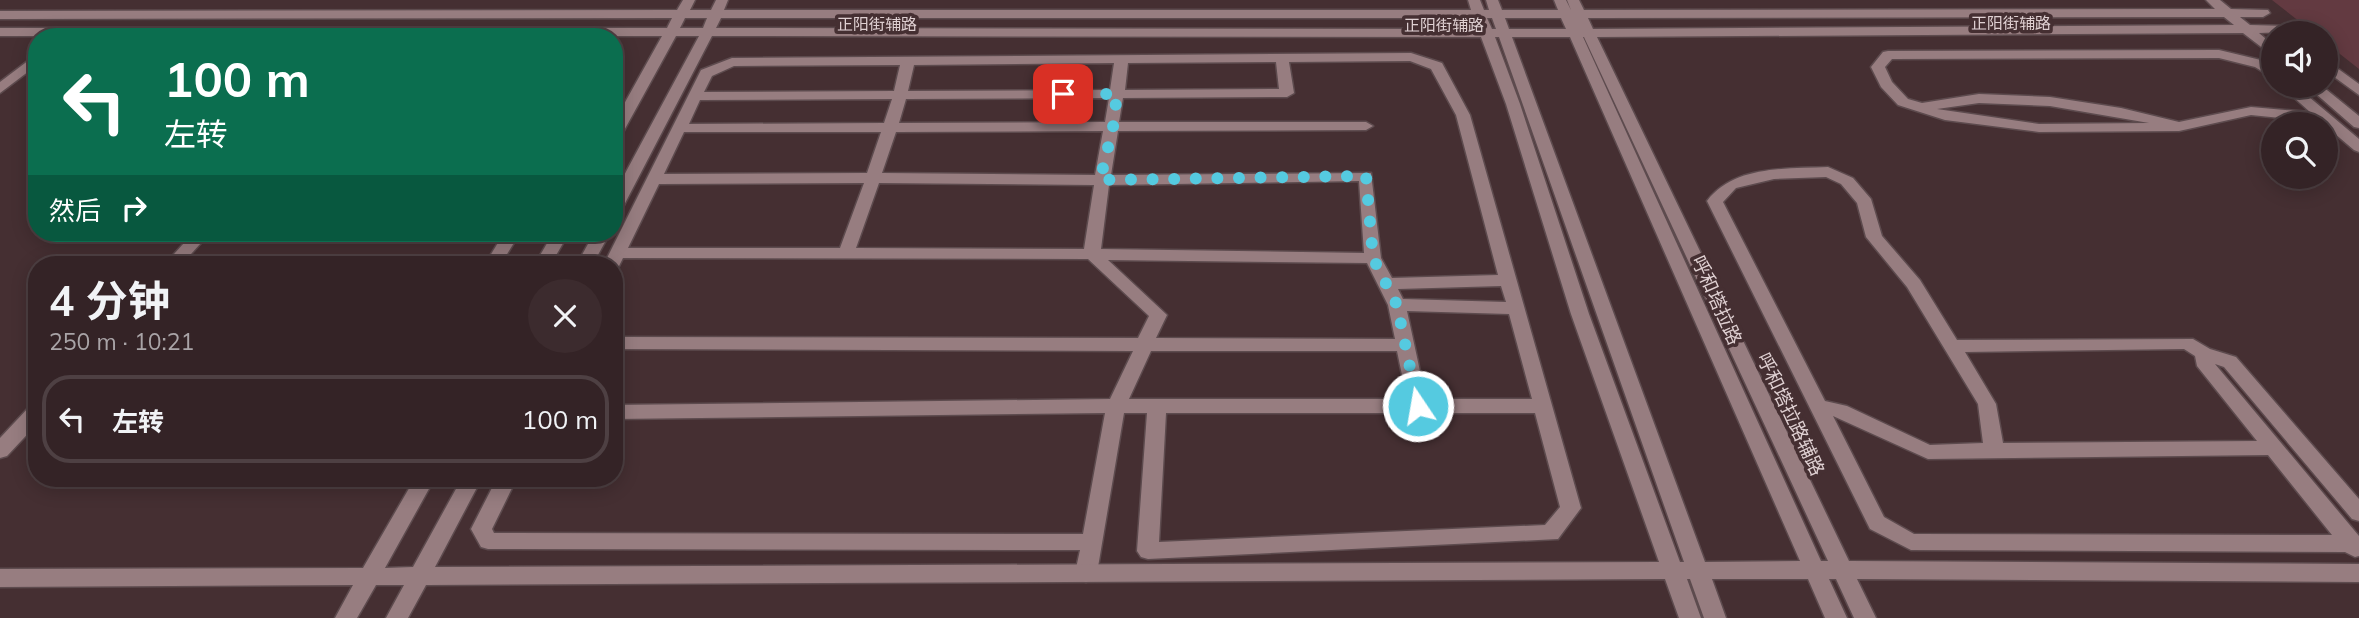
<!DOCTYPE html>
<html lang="zh">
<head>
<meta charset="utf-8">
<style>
	body { margin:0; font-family:Mulish,"Noto Sans SC",sans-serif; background:#3c2b2e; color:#f1f3f6; height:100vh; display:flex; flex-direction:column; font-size:26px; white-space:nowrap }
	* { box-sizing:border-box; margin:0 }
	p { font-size:23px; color:#a9a4a7 }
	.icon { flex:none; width:38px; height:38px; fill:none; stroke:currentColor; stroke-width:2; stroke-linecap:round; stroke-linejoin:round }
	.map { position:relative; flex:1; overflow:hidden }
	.panel { position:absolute; left:28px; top:256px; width:595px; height:231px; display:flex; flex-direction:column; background:#342326; border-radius:28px; box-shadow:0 4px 18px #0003,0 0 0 2px #4e4043 }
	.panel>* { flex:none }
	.top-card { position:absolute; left:28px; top:28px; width:595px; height:214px; border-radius:28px; box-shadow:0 4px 18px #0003,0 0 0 2px #4e4043; background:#0b6e4f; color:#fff; overflow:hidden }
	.buttons { position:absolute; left:2261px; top:21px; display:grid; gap:14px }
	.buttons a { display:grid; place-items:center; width:77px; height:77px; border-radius:50%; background:#342326; box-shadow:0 4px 18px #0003,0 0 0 2px #4e4043; font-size:35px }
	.pin { position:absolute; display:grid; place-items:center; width:60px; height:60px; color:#fff; margin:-30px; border-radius:14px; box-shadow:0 4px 10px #0006 }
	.me { position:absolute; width:77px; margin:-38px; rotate:348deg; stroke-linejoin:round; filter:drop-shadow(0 0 5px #0008) }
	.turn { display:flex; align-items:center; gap:24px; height:147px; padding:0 21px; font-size:32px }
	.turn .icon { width:91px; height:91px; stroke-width:2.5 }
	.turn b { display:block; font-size:49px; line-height:60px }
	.then { display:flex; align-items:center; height:66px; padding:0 21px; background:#0003; gap:14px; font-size:26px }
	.round { display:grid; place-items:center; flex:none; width:74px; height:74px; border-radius:37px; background:#3c2b2e }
	.overview { display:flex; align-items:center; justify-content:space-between; height:119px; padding:0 21px }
	h1 { font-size:42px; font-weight:700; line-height:52px }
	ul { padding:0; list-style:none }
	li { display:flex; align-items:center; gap:21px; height:88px; margin:0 14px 10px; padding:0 7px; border:4px solid #4e4043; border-radius:28px }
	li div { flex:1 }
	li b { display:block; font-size:26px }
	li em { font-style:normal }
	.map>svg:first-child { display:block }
	.green { fill:#633a41 }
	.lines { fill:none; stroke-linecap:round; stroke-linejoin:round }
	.street-casing { stroke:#5d4b4e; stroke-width:3 }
	.secondary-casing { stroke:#5d4b4e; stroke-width:3 }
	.street { fill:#977d80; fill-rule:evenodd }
	.secondary { fill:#977d80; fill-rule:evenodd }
	.route { stroke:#55cae0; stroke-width:12; stroke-dasharray:0 21.6 }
	.labels { text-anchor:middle; stroke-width:7; stroke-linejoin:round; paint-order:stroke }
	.far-street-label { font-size:16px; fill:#dfd0d2; stroke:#452f32 }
	.street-label { font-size:19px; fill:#dfd0d2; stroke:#452f32 }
</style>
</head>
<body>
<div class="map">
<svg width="2359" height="618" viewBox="0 0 2359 618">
	<rect width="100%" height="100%" fill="#452f32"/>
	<path class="green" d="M2272,0h87v69l-33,-26v-10h-12z"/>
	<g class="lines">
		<defs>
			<g id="street">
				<path d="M2219,50l46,11 8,6v11l-18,-11 -36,-9 -327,1 -7,8 7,15 16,17 14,4 57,-9 71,3 71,11 58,14 72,-15 59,5 -29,-26h15l63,53v13l-5,-2 -33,-28 -70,-7 -72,16 -140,1 -94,-12 -47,-15 -17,-18 -10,-20 12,-15 5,-1zM1979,103l71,3 99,17 -110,1 -102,-15z"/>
				<path d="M1411,53l31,10 28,52 111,393 -23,31 -410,20 -7,-2 -4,-6 10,-138h-23l-27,160 -3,6 -8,3 -8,-3 -3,-6 5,-23 -592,-1 -7,-2 -10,-18 26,-51h20l-25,51 2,4 589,1 22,-121 -491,6v-14l496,-6 23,-48 -519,-2v-12l524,1 11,-22 -61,-57 -465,-1 -5,10 -4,1v-5h-10l97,-194 31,-12zM1410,61l21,8 25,46 42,160 -106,3 -11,-20 -10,-85 -260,2 7,-44 248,-1 7,-4 -7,-4h-247l4,-24 164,-1 7,-4 -5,-31zM1276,62l3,27 -154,1 3,-27zM1114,63l-4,27 -202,1 6,-26zM900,65l-6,26 -190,1 8,-16 22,-10zM1109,98l-4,24 -206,1 7,-24zM892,99l-8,24 -195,1 11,-24zM1103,131l-8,44 -213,-2 14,-41zM684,132h197l-14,41 -203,1zM1359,181l5,72 -263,-4 8,-64zM864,183l-24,65h-212l31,-64zM879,183l215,2 -10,64 -228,-1zM1108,260l259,3 21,42 7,34 -239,-1 11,-23zM1501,286l5,16 -103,-3 -5,-10zM1407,311l102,3 23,85h-106zM1151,351h246l10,48h-278zM1166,413h369l25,94 -15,18 -386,17z"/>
				<path d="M37,54v11l-37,28v-11z"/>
				<path d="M1828,167l25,11 18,21 11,37 38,44 37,60 236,-1 17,10 26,8 123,142v22l-7,-2 -128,-152 -9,-3 144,172v20l-4,1 -10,-5 -434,-2 -41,-21 -163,-328c27,-36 80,-32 121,-34zM1826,177l15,7 16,19 9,34 41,50 71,117 5,39 -53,2 -83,-39 -22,-5 -102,-199 13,-14 38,-9zM2184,349l11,7 2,10 60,75 -254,2 -7,-39 -31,-52zM1833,416l95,43 340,-4 64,80 -418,-1 -30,-17z"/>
				<path d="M193,233h17l-28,31h-17z"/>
				<path d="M504,233h16l-19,31h-16z"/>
				<path d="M37,404v20l-30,32 -7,2v-20l30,-32z"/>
			</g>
			<g id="secondary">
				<path d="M683,0h12l-5,10h21l5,-10h12l-4,10h747l-3,-10h12l4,10h5l-3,-10h12l4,10h56l-4,-10h12l5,10 -4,-10h12l5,10 631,-1 -9,-9h14l11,9 37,1 2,3 -7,4h-23l10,8 38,1v6l-29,1 14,12v11l-30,-23 -646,4 252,524 510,3v18l-502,-3 19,39h-22l-18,-39h-7l18,39h-22l-17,-39h-96l14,39h-22l-14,-39h-3l14,39h-22l-14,-39 -1239,6 -18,33h-22l18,-33h-28l-19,33h-22l18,-33 -353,2v-18l363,-1 52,-90h20l-50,90 28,-1 49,-89h20l-47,89 1224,-5 -88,-248 -65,-210 -25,-67 -769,-1 -90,173 -8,5v-20l85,-158h-23l-55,100 -7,4v-18l48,-86h-662v-8h667l5,-10 -672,1v-8l677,-1zM2224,17l10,8 -641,4 -5,-11zM685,18h22l-4,10h-23zM721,18h753l4,11 -762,-1zM1487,18h5l4,11h-4zM1505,18h56l5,11h-57zM1495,37h4l185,525h-4l-91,-248 -69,-210zM1512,37h58l230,524 -95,1zM1583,37h1l244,524h-7z"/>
				<path d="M2326,60l33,24v11l-33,-24z"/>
				<path d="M2307,86h15l37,30v12l-5,-1z"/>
				<path d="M553,233h16l-18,31h-16z"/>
				<path d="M594,233h16l-17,31h-16z"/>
			</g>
		</defs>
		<use href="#street" class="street-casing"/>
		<use href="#secondary" class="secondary-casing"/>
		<use href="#street" class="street"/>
		<use href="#secondary" class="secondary"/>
	</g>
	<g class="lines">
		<path class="route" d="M1063,94h54l-4,33 -13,53 266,-4 7,82 24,47 21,101"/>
	</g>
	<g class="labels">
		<g class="far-street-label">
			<text x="2011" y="29">正阳街辅路</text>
			<text x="877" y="30">正阳街辅路</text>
			<text x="1444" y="31">正阳街辅路</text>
		</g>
		<g class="street-label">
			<text transform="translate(1717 300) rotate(66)" y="7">呼和塔拉路</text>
			<text transform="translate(1791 414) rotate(65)" y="7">呼和塔拉路辅路</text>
		</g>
	</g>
</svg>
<div class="buttons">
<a><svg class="icon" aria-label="sound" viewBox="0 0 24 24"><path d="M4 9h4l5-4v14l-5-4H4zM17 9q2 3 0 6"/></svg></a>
<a><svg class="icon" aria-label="search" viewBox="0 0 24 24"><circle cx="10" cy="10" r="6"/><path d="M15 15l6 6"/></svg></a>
</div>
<div class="pin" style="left:1063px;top:94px;background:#d93025"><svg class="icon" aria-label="arrive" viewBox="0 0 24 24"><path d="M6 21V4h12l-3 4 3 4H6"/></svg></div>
<svg class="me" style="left:1418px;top:406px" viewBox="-20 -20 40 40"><circle r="17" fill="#55cae0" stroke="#fff" stroke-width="3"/><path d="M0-11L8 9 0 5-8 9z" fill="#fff"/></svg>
<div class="top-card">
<div class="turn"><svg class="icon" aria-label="left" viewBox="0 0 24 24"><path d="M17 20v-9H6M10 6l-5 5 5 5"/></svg><div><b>100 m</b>左转</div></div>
<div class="then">然后<svg class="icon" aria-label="right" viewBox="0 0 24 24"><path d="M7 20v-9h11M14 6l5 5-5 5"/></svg></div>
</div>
<section class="panel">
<div class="overview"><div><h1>4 分钟</h1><p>250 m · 10:21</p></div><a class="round"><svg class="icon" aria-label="close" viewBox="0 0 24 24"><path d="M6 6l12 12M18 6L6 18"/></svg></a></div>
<ul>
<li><svg class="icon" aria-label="left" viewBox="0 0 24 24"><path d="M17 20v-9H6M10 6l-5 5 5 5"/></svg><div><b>左转</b></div><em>100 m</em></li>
</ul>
</section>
</div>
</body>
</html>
